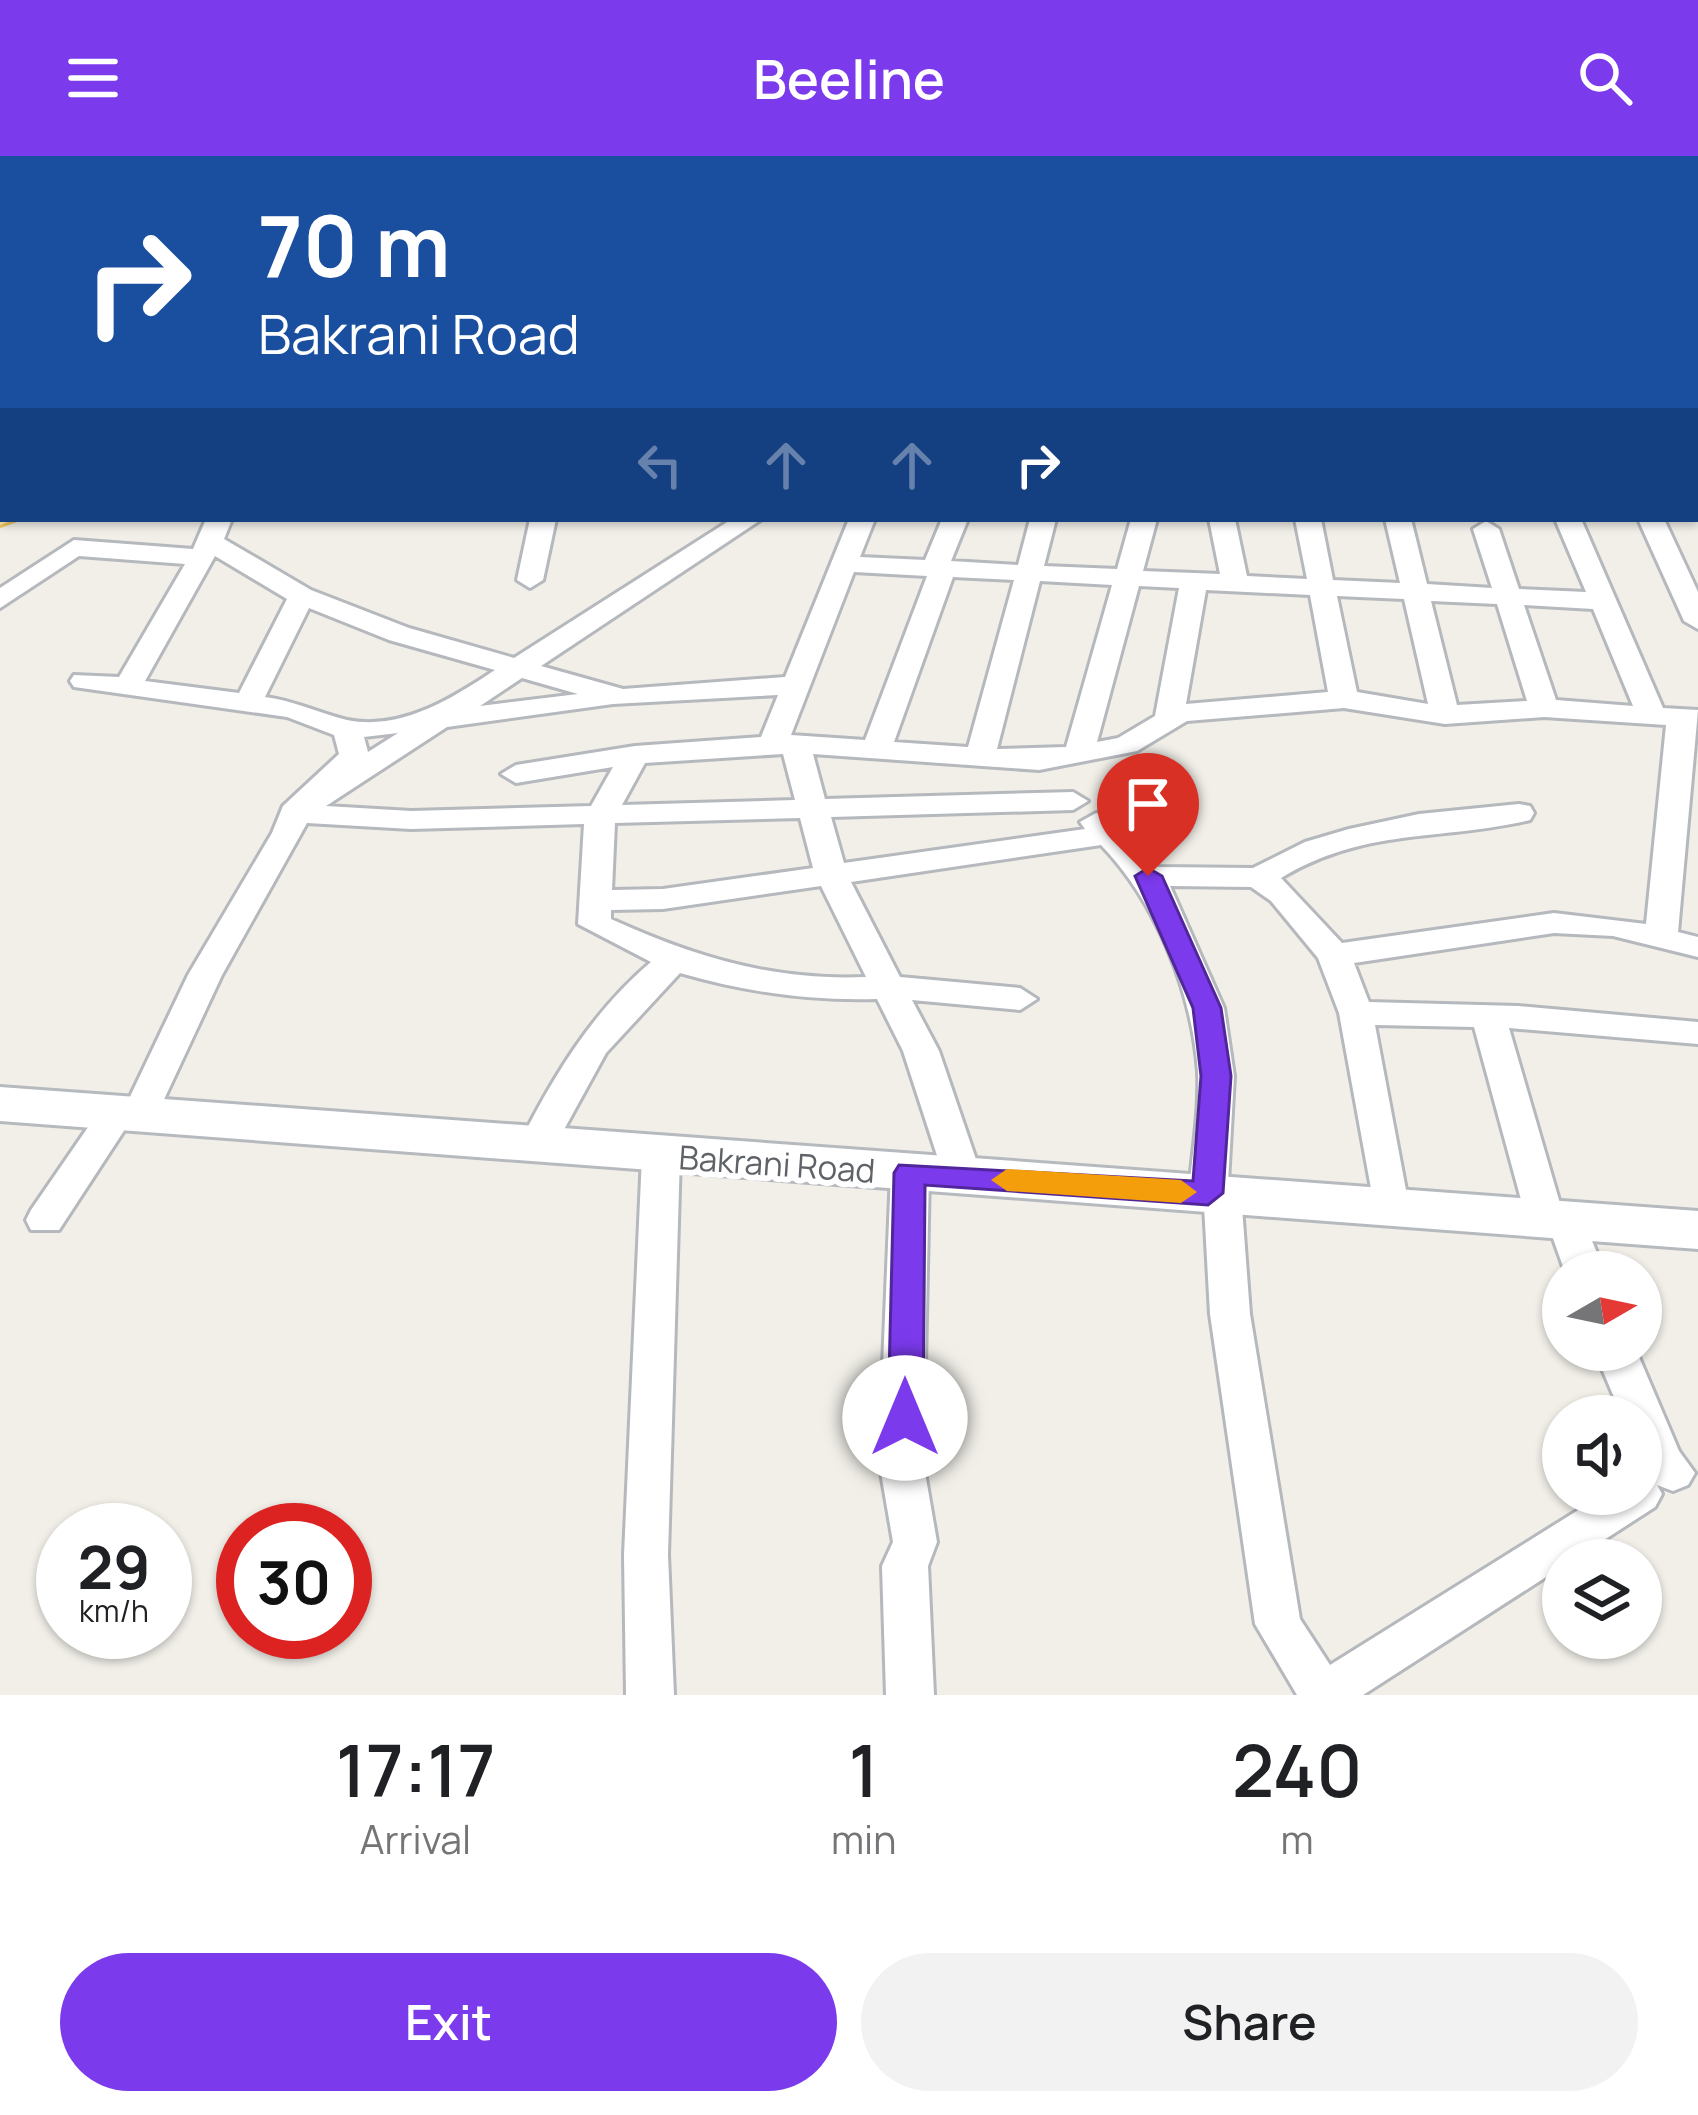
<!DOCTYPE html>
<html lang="en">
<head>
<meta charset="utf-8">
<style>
	body { margin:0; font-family:Manrope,sans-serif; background:#f2f2f2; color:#202124; height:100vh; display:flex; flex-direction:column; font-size:45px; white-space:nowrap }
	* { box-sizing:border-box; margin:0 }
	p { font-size:39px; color:#757577 }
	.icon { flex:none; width:66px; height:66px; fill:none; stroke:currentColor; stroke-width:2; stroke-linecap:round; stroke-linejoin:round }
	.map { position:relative; height:1539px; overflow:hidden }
	.side { display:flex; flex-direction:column; background:#fff; flex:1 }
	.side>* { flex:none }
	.banner { position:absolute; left:0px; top:0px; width:1698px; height:366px; box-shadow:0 3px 9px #0004; background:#1a4fa0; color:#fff; overflow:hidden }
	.needle { width:78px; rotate:81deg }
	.buttons { position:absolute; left:1542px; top:1095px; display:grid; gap:24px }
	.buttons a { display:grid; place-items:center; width:120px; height:120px; border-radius:50%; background:#fff; box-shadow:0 3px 9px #0004; font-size:60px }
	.speed { position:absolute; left:36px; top:1347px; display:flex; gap:24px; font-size:60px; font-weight:700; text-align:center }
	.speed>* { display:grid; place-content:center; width:156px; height:156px; border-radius:50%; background:#fff; box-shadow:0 3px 9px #0004; line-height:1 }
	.speed small { font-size:30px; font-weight:400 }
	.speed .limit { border:18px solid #d22; background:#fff; color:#111 }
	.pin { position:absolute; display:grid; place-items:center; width:102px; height:102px; color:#fff; margin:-123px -51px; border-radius:50% 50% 50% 0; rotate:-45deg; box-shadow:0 0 12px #0007 }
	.pin .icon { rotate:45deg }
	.me { position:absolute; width:132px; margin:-66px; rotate:0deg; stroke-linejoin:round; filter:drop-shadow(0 0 9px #0008) }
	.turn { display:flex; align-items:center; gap:42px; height:252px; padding:0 60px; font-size:54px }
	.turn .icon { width:156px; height:156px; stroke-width:2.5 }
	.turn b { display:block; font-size:84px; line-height:102px }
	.lanes { display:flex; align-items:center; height:114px; padding:0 60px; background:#0003; justify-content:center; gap:60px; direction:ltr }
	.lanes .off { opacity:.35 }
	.eta { display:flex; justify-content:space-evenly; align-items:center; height:204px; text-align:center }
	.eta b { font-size:72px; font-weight:600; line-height:84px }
	.primary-button { display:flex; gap:24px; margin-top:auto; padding:24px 60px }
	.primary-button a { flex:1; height:138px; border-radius:72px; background:#7c3aed; color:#fff; font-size:48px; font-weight:600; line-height:138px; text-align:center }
	.primary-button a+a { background:#f2f2f2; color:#202124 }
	header { display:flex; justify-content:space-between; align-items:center; height:156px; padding:0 60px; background:#7c3aed; color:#fff; font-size:54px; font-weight:600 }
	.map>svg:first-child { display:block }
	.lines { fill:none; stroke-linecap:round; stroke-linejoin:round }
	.lane-casing { stroke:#b5b8bc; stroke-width:6 }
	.street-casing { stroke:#b5b8bc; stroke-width:6 }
	.secondary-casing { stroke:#b6babf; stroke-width:6 }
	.primary-casing { stroke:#f2c960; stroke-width:6 }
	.lane { fill:#fff; fill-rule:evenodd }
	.street { fill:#fff; fill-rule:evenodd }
	.secondary { fill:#fff; fill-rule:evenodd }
	.primary { fill:#fff2af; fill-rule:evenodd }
	.route { fill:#7c3aed; stroke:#51269a; stroke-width:3 }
	.slow { fill:#f59e0b }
	.labels { text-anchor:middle; stroke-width:12; stroke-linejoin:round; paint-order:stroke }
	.street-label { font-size:33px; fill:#5f6368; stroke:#fff }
</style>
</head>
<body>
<header><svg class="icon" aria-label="menu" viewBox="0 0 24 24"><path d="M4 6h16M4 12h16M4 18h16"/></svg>Beeline<svg class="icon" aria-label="search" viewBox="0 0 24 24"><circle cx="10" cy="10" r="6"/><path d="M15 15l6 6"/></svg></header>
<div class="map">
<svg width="1698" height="1539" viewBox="0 0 1698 1539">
	<rect width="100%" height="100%" fill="#f1efe8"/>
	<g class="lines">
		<defs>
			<rect id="lane" x="1695" y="285" width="3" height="8"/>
			<g id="street">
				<path d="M50,0h32l2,3h-32z"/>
				<path d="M557,0h30l2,3h-30z"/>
				<path d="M1134,0h46l2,3h-46z"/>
				<path d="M1551,0h40l2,3h-40z"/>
				<rect x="0" y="144" width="3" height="12"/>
				<rect x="0" y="212" width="3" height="14"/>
				<path d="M206,363h26l-8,20 87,51 98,38 105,30 218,-139h30l-221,147 82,23 162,-12 64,-158h26l-15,38 65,3 17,-41h26l-17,42 67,4 12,-46h26l-12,47 73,3 14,-50h26l-14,52 77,3 -11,-55h26l12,57 60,3 -12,-60h26l12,61 67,3 -15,-64h26l16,65 65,4 -19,-59 13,-8 13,8 20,60 67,3 -31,-73h26l82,189 35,2 -20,222 20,5v20l-85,-21 -59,-3 -200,30 15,39 149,4 180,16v22l-189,-16 52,179 18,3 26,62h-40l-15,-42 -19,-2 -5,-10 -52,-191 -99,-2 34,181 -5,10h-28l-37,-203 -21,-55 -47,-57 -20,-14 -81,-1 54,122 10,68 -6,106 13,12 9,120 50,305 30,46 274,-171h37v-18l12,4 -12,-17v-47h-19l-28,-66h42l43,101 16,22 -7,12 -15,6 -16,-6 5,9 -7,13 -82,53h-10v6l-200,129h-66l-42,-71 -45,-310 -6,-109 -15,-12c3,-39 11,-82 9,-121 -6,-80 -41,-169 -97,-227l-250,37 49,95 120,11 17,11 -17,11 -108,-10 27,51 43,126 -6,9h-26l-6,-9 -41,-126 -26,-52c-69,2 -131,-7 -197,-26l-74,80 -56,102h-26l-6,-9c35,-69 73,-133 133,-184l-73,-38 6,-100 -173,5 -104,-6 -85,152 -69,148h-24l-70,107h-28l-5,-10 5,-10 73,-106 23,-1 61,-128 84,-142 11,-27 56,-52 -5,-19 -47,-18 -213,-30 -4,-6 4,-6 45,2 66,-113 -106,-8 -79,52v-20l74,-48 119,9zM215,400l72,43 -48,94 -94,-12zM854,416l73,4 -62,164 -74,-5zM953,421l61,3 -46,167 -74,-5zM1040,425l72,4 -46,162 -69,2zM1139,430l40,2 -24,128 -37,22 -21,4zM1206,434l104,5 18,97 -142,12zM1337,440l67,3 24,105 -71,-12zM1431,445l66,3 30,97 -70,4zM1524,449l69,4 40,97 -77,-6zM309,452l80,32 106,30c-42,28 -94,61 -148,50 -28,-7 -52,-19 -82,-23zM522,522l56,16 -98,12zM778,539l-17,42 -126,9 -119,19 -15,9 15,9 97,-16 -22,39 -180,5 -85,-5 121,-79 166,-23zM1344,552l101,16 99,-7 122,8 -20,199 -92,-11 -212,30 -61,-65c84,-51 161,-37 249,-58l4,-7 -4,-7 -11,-2 -100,10 -70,15 -44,13 -52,26 -95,-1 -51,-52 -11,-2 -16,9 5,7 -241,34 -13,-46 242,-7 15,-9 -15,-9 -248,7 -12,-45 226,16 98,-19 50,-30zM398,577l-30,19 -4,-15zM783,598l12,46 -173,5 23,-42zM800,662l13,50 -150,21 -51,1 3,-67zM821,730l45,91c-93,4 -171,-20 -255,-58v-9l52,-1z"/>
				<path d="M530,363h26l-13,61 -13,8 -13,-8z"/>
				<path d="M1638,363h26l34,73v37l-14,-8z"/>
				<path d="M661,987l13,4 6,9 -12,399 6,140h-48l-2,-140 18,-399 6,-9z"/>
				<path d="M910,1004l13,4 6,9 -6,288 14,81 -9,24 6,129h-48l-4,-129 11,-24 -14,-81 12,-288 6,-9z"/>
			</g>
			<g id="secondary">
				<path d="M1443,0h34l2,3h-33z"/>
				<path d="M1695,63l3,1v16l-3,-1z"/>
				<path d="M0,931l1698,124v38l-1698,-128z"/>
			</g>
			<g id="primary">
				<rect x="1695" y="335" width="3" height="24"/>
				<path d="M3,343v20h14l-17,6z"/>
			</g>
		</defs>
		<use href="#lane" class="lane-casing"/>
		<use href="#street" class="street-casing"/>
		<use href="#secondary" class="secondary-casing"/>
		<use href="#primary" class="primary-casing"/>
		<use href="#lane" class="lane"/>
		<use href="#street" class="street"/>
		<use href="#secondary" class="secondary"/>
		<use href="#primary" class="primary"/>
	</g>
	<path class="route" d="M1148,712l14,8 59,132 10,68 -8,117 -15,12 -283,-20 -2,233 -5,10h-25l-5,-10 6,-245 5,-8 294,16 8,-105 -8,-68 -58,-132z"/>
	<path class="slow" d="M1007,1013l174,11 16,12 -16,11 -174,-12 -16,-11z"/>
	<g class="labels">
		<g class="street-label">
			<text transform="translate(777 1008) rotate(4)" y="12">Bakrani Road</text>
		</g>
	</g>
</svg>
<div class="buttons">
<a><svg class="needle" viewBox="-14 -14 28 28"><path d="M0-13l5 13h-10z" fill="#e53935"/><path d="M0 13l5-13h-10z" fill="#757577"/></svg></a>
<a><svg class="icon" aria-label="sound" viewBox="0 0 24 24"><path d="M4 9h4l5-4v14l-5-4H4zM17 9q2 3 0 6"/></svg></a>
<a><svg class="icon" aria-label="layers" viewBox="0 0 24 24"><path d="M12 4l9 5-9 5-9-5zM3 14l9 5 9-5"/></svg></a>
</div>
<div class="speed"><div>29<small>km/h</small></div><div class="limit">30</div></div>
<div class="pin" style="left:1148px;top:720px;background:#d93025"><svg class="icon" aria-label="arrive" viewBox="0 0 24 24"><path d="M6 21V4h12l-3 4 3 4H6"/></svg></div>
<svg class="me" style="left:905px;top:1262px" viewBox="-20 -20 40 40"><circle r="19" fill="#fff"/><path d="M0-13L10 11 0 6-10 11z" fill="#7c3aed"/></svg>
<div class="banner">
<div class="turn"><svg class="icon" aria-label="right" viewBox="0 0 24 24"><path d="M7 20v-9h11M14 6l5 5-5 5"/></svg><div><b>70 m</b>Bakrani Road</div></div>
<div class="lanes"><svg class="icon off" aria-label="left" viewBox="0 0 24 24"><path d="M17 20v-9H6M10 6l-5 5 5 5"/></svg><svg class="icon off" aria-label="ahead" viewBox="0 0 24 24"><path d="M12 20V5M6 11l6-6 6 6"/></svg><svg class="icon off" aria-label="ahead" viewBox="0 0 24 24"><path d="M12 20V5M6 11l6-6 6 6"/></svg><svg class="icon" aria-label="right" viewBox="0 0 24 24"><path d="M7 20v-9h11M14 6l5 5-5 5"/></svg></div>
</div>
</div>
<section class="side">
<div class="eta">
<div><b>17:17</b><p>Arrival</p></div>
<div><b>1</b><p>min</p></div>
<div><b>240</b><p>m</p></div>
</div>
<div class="primary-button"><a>Exit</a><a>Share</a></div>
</section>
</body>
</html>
